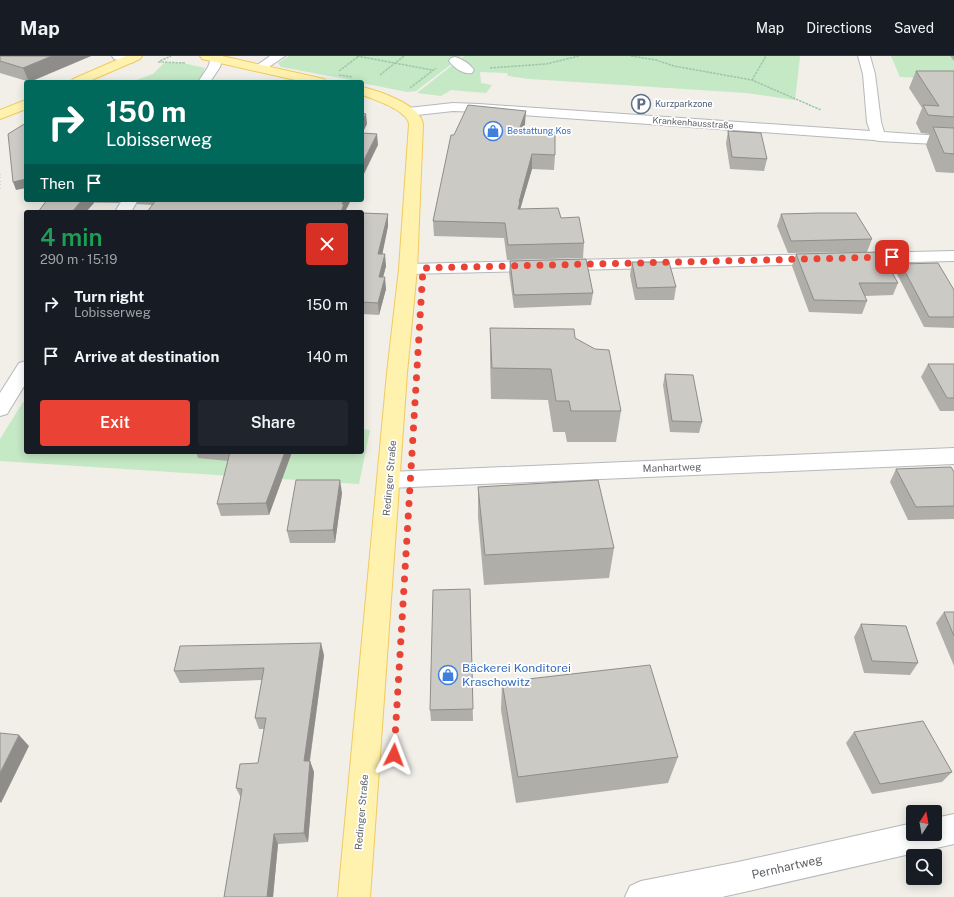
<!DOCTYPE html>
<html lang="en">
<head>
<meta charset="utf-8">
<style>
	body { margin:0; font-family:"Public Sans",sans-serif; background:#20242c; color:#f1f3f6; height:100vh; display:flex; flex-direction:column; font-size:15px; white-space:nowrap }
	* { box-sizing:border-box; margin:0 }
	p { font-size:13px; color:#9ea1a6 }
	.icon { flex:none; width:22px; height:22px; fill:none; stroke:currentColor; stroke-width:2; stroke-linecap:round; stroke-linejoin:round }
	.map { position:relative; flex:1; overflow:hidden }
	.drawer { position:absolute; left:24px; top:154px; width:340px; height:244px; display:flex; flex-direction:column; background:#171b24; border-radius:4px; box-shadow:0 2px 10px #0003 }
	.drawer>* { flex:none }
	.top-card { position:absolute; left:24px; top:24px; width:340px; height:122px; border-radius:4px; box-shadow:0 2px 10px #0003; background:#00695c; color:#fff; overflow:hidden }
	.needle { width:26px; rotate:11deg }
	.tools { position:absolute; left:906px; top:749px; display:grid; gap:8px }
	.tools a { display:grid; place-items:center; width:36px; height:36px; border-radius:4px; background:#171b24; box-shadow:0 2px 10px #0003; font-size:20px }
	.pin { position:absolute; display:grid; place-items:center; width:34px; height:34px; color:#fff; margin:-17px; border-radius:8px; box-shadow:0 2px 6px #0006 }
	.me { position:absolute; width:44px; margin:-22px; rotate:3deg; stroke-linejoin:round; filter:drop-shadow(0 0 3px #0008) }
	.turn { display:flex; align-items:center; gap:14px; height:84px; padding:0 16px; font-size:18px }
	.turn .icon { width:52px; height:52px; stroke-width:2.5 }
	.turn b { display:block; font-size:28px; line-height:34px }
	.then { display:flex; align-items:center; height:38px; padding:0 16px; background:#0003; gap:8px; font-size:15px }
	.round { display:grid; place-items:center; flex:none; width:42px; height:42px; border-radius:4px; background:#20242c }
	.overview { display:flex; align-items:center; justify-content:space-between; height:68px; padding:0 16px }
	h1 { font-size:24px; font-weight:600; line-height:30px; color:#1e9e55 }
	.button { display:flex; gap:8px; margin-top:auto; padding:8px 16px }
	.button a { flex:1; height:46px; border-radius:4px; background:#ea4335; color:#fff; font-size:16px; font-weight:600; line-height:46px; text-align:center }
	.button a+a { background:#20242c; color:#f1f3f6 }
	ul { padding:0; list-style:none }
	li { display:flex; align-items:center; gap:12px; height:52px; padding:0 16px }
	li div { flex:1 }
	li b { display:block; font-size:15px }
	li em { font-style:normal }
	header { display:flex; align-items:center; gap:24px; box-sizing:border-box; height:56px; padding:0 20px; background:#171b24; border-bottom:1px solid #363941 }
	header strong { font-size:19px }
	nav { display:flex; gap:22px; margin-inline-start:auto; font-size:14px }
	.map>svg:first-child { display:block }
	.green { fill:#c5e8c5 }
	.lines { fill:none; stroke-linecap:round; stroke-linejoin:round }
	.minor-casing { stroke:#b5b8bc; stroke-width:2 }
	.major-casing { stroke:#f2c960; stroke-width:2 }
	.path { stroke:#9cc7a9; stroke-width:1.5; stroke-dasharray:2.5 1; stroke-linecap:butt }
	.minor { fill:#fff; fill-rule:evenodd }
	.major { fill:#fff2af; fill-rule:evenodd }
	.rail { stroke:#b6b7b8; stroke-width:2; stroke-dasharray:0.5 3; stroke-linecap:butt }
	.wall { fill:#afaea9 }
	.shaded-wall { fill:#8f8d8a }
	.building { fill:#cccac5; stroke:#8f8d8a }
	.route { stroke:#ea4335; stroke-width:7; stroke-dasharray:0 12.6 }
	.labels { text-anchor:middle; stroke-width:3.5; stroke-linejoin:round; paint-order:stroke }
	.far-service-label { font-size:9px; fill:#4e5e75; stroke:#fff; text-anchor:start }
	.far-street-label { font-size:9px; fill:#5f6368; stroke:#fff }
	.far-shop-label { font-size:9px; fill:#366cbe; stroke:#fff; text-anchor:start }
	.street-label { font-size:10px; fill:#5f6368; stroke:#fff }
	.near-shop-label { font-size:12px; fill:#366cbe; stroke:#fff; text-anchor:start }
	.near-street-label { font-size:12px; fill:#5f6368; stroke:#fff }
</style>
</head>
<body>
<header>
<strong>Map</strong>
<nav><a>Map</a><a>Directions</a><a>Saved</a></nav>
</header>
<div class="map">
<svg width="954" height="841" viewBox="0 0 954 841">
	<rect width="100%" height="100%" fill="#f1efe8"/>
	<g class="green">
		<path d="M289,0h173l-46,35 -9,1 -45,-9v-1l-81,-15 -3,-4z"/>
		<path d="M464,0h335l1,1 -5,43 -49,-7 -217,-14 -21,-3 -1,-3 -27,-1 1,11 11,2 -6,8 -35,-3 -10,6 -24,-3z"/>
		<path d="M891,0h59l4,5v18l-54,-2z"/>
		<path d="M164,7h19l22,5 -3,7 -5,7h-66l22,-8z"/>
		<path d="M23,346h3v50h336v-23l8,1 -11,54 -359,-23v-22z"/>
	</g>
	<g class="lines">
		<defs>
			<g id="minor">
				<path d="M112,0h21l3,3 -2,3 -4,1 -16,-4z"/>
				<path d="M212,0h8l2,3 -2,8 -10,15h-12l10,-15z"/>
				<path d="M270,0h15l-22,15h-8l-2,-3z"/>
				<path d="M858,0h12l5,18 6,48 3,10 70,5v8l-75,-4 -5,-1 -395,-28 -26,-1 -45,5 -5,-1 -2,-3 2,-3 5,-1 45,-5 26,1 391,27 -3,-9 -4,-48z"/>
				<path d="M455,1c7,2 15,7 19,13l-2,3c-8,2 -18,-5 -23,-12l2,-3z"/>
				<path d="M122,144h16l-7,12h-16z"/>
				<path d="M954,195v10l-546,13 -6,-1 -3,-4 3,-4 6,-1z"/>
				<path d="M26,305v22l-19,31 -7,2v-23l19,-30z"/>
				<path d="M954,392v16l-565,24 -8,-2 -3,-6 3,-6 8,-2z"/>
				<path d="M954,758v30l-232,53h-97l5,-11 11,-5 97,-19 175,-39v11h22v-16z"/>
			</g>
			<g id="major">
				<path d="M126,0h16l-2,3 -53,23h-16l2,-3z"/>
				<path d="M200,0h22l102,23 2,3h-22l-102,-23z"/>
				<path d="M362,31c17,4 60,18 61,38l-6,144 -10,104 -37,524h-32l49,-524 12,-104 10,-145c-1,-13 -35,-25 -47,-29z"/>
				<path d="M26,44v9l-26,10v-9z"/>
			</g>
		</defs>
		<use href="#minor" class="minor-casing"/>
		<use href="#major" class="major-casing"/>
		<g class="path">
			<path d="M357,0l75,14"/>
			<path d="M631,0l25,4 18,6 78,14 69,30"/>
			<path d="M160,5l11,-5"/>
			<path d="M158,6l28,1"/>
			<path d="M490,12l56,-4 33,-8"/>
			<path d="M339,15l20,-15"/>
			<path d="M339,19l13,2"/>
			<path d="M380,19l24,-19"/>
			<path d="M752,24l14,-24"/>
			<path d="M410,32l26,-20"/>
		</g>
		<use href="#minor" class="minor"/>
		<use href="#major" class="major"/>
		<path class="rail" d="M0,118v16"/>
	</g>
	<g class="wall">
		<path d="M0,0h91l-61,26 -30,-9z"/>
		<path d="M950,0h4v5z"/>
		<path d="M916,15h38v102l-18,-1 -10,-27 4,-11 -9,-1 -5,-10 6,-15 -13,-20z"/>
		<path d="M525,68l-2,7 32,24 -1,15 -22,-1 -12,40 41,9 23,25 -1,15 -76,2 -3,-22 -70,-2 -1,-15 21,-86z"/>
		<path d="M728,75l39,28 -3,12 -34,-2 -4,-26z"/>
		<path d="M40,144h81l-3,3 -72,-1h-5z"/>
		<path d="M136,144h215l-199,5 -15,-1z"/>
		<path d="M362,157l26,13 -6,28 4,12 -3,11 3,12 -7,26 -17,-1z"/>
		<path d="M781,158l91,25 -5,13 -79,1 -11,-27z"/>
		<path d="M796,198l102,29 -5,12 -28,1 2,5 -5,13 -53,-2 -17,-46z"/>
		<path d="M510,205l83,32 -2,12 -77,3 -5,-35z"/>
		<path d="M632,206l44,25 -2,13h-39l-5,-25z"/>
		<path d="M901,208l53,26v38l-30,-1 -27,-53z"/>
		<path d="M490,272l85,10 46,73 -5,31h-49l-2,-10h-12l-5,-32 -57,-1 -1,-41z"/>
		<path d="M928,308h26v47h-14l-19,-34z"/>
		<path d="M665,318l37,48 -3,11 -29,-1 -7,-47z"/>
		<path d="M196,396h96l-23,63 -48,1 -4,-12 11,-43 -30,-3z"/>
		<path d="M896,413l58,3v47l-46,1 -18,-38z"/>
		<path d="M478,431l136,61 -5,30 -125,7 -6,-68z"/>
		<path d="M342,437l-7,50h-45l-3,-12z"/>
		<path d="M470,533l3,132h-42l-1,-11z"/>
		<path d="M944,556h10v54l-18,-43z"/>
		<path d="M861,568l57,39 -8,12 -46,-2 -10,-36z"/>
		<path d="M324,599l-14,106 4,11 -6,70 -30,2 -5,53h-49l17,-99 -5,-10 22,-25 6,-34h-5l-4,-11 7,-38 -82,3 -6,-12z"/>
		<path d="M502,626l176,75 -10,26 -152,20 -15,-93z"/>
		<path d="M854,676l98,40 -10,10 -70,12 -26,-51z"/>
	</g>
	<g class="shaded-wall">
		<path d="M52,0h39l-62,26 -6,-14z"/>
		<path d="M526,55l-1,13 -7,20 1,-14z"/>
		<path d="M366,58l1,10 -5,10v-13z"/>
		<path d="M377,78l1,11 -16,33v-14z"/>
		<path d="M532,98v15l-12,41 -3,14 2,-22z"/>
		<path d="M26,123v9l-10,2 -3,-8z"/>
		<path d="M82,144h11l1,3 -8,9h-14z"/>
		<path d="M117,144h4l-3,3z"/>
		<path d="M344,144h7l-6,12h-4l1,-8z"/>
		<path d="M388,158v12l-8,40 -2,-12z"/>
		<path d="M385,198l1,12 -6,23 -1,-12z"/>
		<path d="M385,221l1,12 -7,26 -1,-12z"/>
		<path d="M285,396h7l-23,63 -3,-12z"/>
		<path d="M340,424l2,13 -7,50 -2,-13z"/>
		<path d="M321,587l3,12 -16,117 -4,-11z"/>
		<path d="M19,679l10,11 -28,57 -1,-1v-29z"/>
		<path d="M310,705l4,11 -6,70 -4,-9z"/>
		<path d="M274,778l4,10 -5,53h-6z"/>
	</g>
	<g class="building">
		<path d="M0,0h52l-29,12 -23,-7z"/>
		<path d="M916,15h38v46l-26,-2 -5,-10 16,1z"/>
		<path d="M468,49l58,6 -7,19 36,3v22l-23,-1 -13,48h1l-2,7 40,-1 3,10 18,-1 5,26 -76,2 -3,-22 -72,-2 18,-86h3z"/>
		<path d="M362,57l4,1 -4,7z"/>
		<path d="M26,67v56l-13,3 -5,-48z"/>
		<path d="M933,71l21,1v26l-10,-1z"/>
		<path d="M728,75l33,2 6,26 -35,-2z"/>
		<path d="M362,77l15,1 -15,30z"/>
		<path d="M47,144h35l-10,12h-34z"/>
		<path d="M156,144h188l-2,4h2l-3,8h-194z"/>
		<path d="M362,157l26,1 -10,40h7l-6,23h6l-7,26 -16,-1z"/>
		<path d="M818,157h38l16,26 -81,2 -10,-27z"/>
		<path d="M880,196l18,31h-39l8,18 -53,-1 -18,-46z"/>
		<path d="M586,203l7,34 -79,2 -4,-34z"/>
		<path d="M632,206h37l7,25 -39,1z"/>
		<path d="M938,207l16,27v27h-25l-28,-53z"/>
		<path d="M490,272l84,1 1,9 20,11 14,1 12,61h-50l-2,-10h-13l-5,-32 -59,-1z"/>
		<path d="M928,308h26v34h-7z"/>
		<path d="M665,318l28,1 9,47 -30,-1z"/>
		<path d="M230,396h55l-19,51 -49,1z"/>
		<path d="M951,411l3,5v34l-38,1 -20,-38z"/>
		<path d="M296,424h44l-7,50 -46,1z"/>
		<path d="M598,424l16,68 -129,7 -7,-68z"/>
		<path d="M470,533l3,120 -43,1 3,-120z"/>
		<path d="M944,556h10v24z"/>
		<path d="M861,568l45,2 12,37 -46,-2z"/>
		<path d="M321,587l-17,118h6l-6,72 -30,1 -7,63h-43l18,-108 -6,-1 4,-24 18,-1 8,-45h-11l9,-50 -90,3 6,-25z"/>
		<path d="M650,609l28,92 -160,20 -16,-95z"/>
		<path d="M923,665l29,51 -72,12 -26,-52z"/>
		<path d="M0,677l19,2 -19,38z"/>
	</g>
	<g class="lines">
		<path class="route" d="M394,699l29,-487 469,-11"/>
	</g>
	<defs>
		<symbol id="parking-ring" viewBox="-11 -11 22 22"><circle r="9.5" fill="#fff" stroke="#5c6f8a" stroke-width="1.5"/><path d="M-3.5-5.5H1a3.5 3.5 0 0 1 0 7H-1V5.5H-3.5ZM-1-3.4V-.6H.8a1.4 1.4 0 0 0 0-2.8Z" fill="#5c6f8a"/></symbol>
		<symbol id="shop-ring" viewBox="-11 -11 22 22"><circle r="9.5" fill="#fff" stroke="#3f7fe0" stroke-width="1.5"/><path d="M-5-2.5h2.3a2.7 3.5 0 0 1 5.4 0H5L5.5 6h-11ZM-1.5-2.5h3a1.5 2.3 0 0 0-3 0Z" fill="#3f7fe0"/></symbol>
	</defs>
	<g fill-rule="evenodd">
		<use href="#parking-ring" x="630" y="37" width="22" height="22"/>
		<use href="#shop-ring" x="482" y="64" width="22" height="22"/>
		<use href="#shop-ring" x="437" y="608" width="22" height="22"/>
	</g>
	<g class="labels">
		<g class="far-service-label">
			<text x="655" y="51">Kurzparkzone</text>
		</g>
		<g class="far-street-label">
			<text transform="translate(693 67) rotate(4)" y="3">Krankenhausstraße</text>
		</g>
		<g class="far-shop-label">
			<text x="507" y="78">Bestattung Kos</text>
		</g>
		<g class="street-label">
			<text transform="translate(672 411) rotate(-2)" y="4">Manhartweg</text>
			<text transform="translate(389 422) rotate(-85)" y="4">Redinger Straße</text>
			<text transform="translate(361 756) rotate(-85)" y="4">Redinger Straße</text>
		</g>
		<g class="near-shop-label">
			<text x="462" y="616">Bäckerei Konditorei<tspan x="462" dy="14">Kraschowitz</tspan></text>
		</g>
		<g class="near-street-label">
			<text transform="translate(787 811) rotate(-13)" y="4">Pernhartweg</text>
		</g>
	</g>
</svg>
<div class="tools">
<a><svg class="needle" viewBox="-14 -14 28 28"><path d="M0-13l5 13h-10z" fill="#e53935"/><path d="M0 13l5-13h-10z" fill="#9ea1a6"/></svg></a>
<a><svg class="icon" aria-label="search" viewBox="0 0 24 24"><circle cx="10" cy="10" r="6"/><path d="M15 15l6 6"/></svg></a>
</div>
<div class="pin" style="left:892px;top:201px;background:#d93025"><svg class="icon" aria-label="arrive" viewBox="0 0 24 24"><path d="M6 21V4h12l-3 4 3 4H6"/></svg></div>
<svg class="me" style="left:394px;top:699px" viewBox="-20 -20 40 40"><path d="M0-17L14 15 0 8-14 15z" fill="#ea4335" stroke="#fff" stroke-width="4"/></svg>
<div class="top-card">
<div class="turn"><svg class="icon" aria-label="right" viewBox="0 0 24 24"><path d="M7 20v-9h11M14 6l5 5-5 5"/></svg><div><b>150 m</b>Lobisserweg</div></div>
<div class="then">Then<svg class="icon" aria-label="arrive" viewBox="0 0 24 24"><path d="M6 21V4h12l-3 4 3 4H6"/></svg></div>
</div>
<section class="drawer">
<div class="overview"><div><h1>4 min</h1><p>290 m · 15:19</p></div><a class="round" style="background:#d93025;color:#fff"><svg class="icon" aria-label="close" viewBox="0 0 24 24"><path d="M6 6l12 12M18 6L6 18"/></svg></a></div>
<ul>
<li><svg class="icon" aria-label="right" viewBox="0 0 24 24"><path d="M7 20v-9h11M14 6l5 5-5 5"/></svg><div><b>Turn right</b><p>Lobisserweg</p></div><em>150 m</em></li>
<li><svg class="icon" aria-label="arrive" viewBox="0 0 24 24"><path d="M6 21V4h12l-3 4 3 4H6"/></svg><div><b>Arrive at destination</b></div><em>140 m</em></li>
</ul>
<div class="button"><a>Exit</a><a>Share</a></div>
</section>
</div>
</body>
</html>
